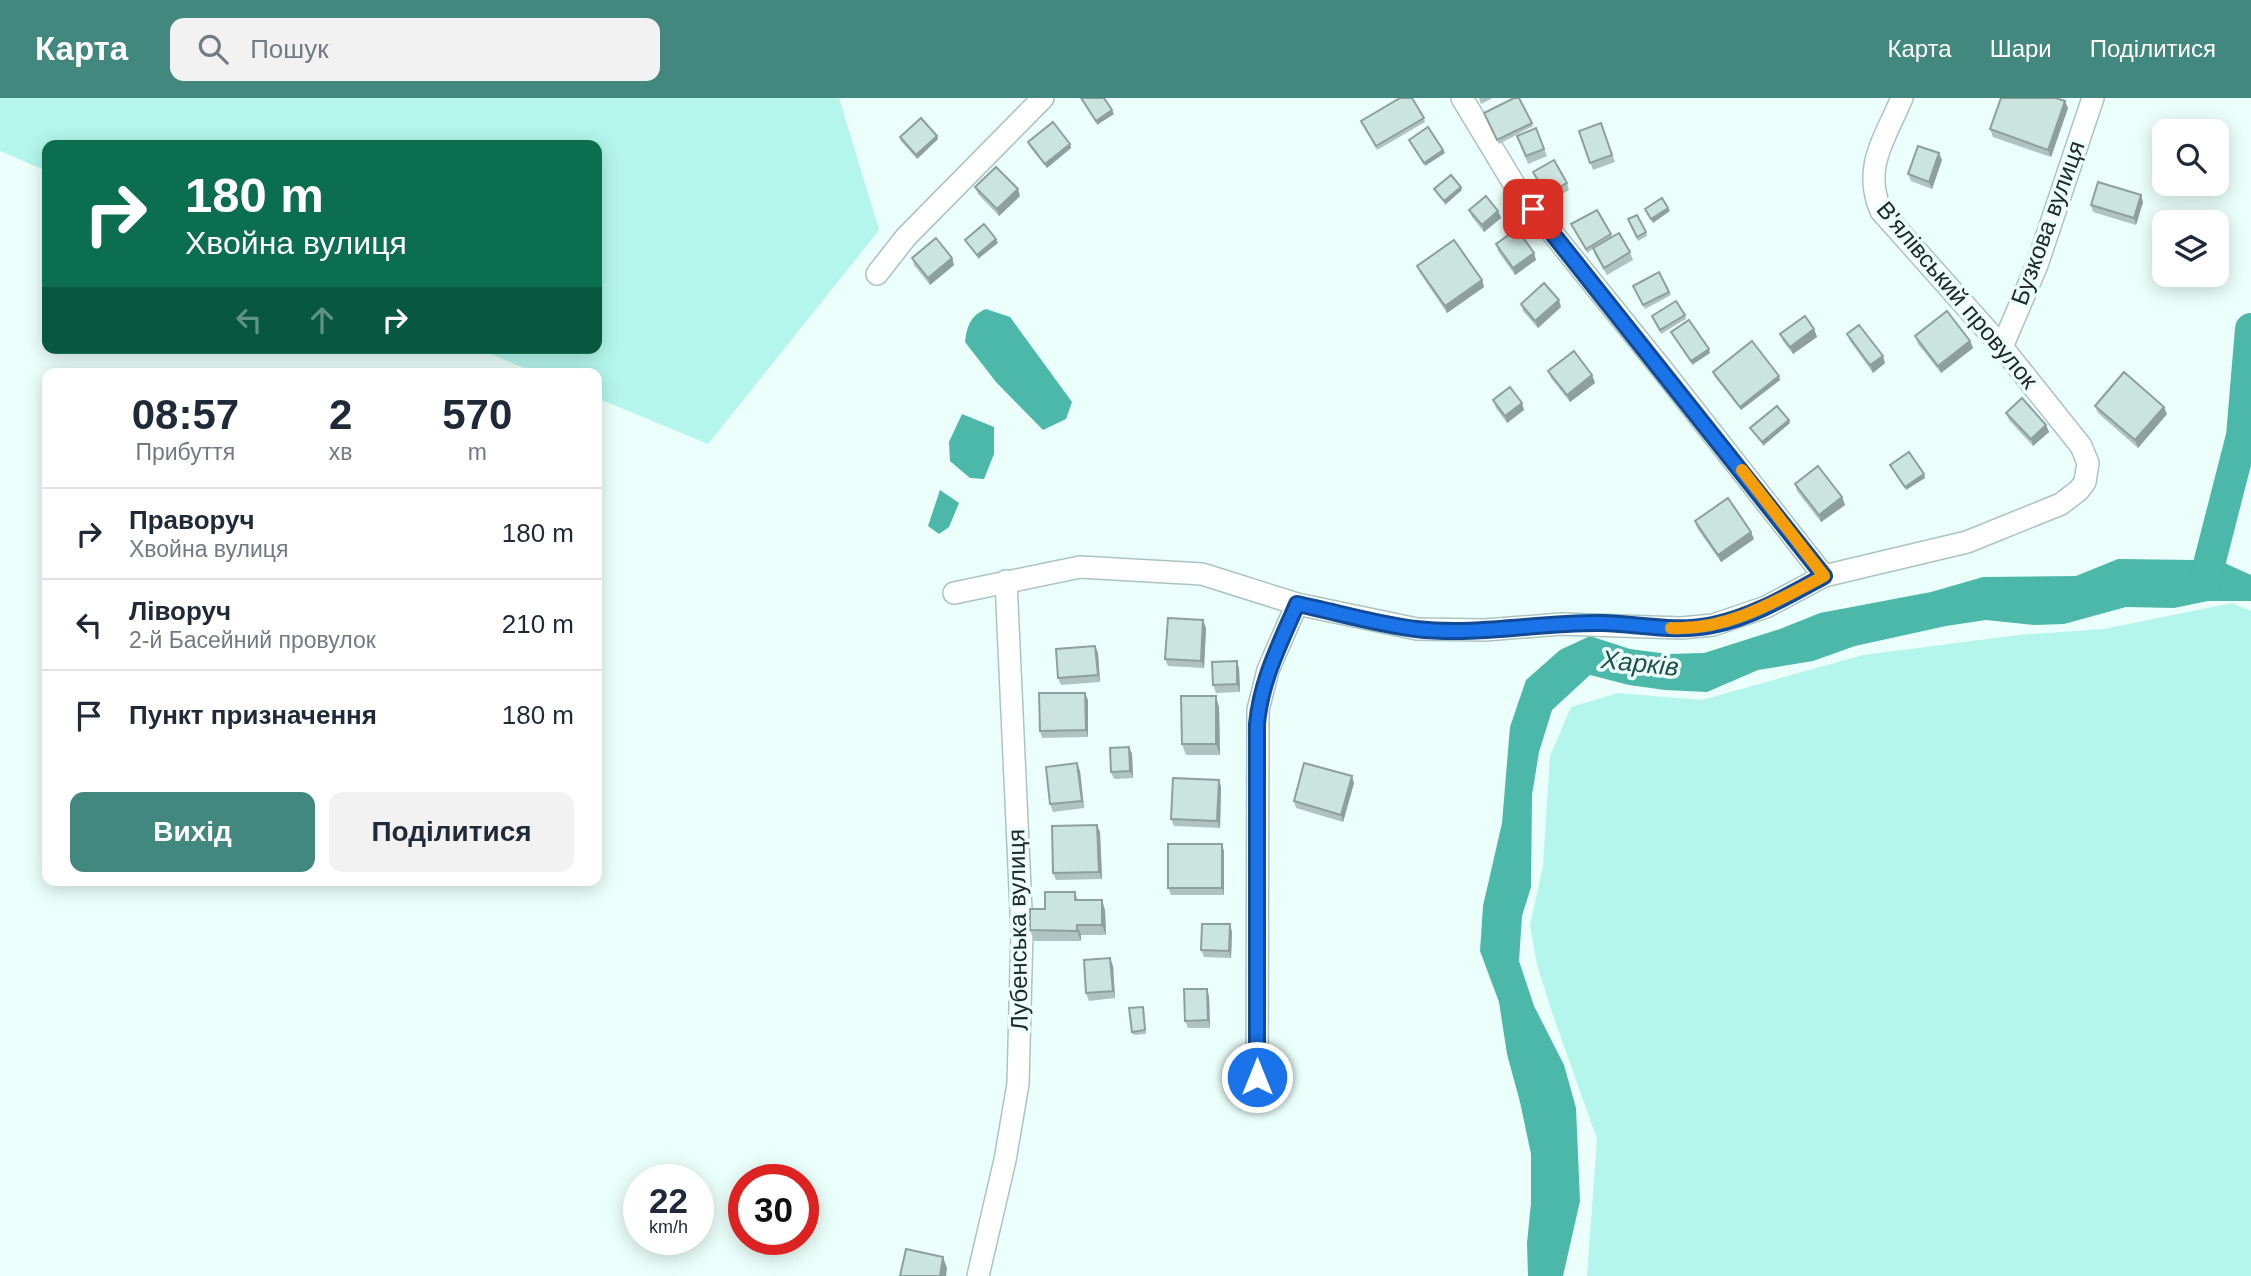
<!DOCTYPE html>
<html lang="uk">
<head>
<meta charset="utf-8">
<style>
	body { margin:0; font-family:Arial,sans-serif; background:#f2f2f3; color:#1f2937; height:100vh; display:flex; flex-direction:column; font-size:26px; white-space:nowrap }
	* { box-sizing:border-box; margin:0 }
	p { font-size:23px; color:#747a83 }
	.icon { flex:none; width:38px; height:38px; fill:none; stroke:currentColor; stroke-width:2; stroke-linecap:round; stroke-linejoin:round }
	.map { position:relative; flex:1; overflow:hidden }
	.side { position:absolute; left:42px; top:270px; width:560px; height:518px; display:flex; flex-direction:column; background:#fff; border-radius:14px; box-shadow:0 4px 18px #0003 }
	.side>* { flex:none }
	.hud { position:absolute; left:42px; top:42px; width:560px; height:214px; border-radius:14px; box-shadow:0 4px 18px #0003; background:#0b6e4f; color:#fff; overflow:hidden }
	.fabs { position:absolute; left:2152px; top:21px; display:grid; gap:14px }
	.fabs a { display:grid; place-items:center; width:77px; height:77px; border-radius:14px; background:#fff; box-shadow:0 4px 18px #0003; font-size:35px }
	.speed { position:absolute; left:623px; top:1066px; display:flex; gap:14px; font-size:35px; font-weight:700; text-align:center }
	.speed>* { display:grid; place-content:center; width:91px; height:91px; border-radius:50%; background:#fff; box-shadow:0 4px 18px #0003; line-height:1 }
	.speed small { font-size:18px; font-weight:400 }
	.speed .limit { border:10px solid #d22; background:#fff; color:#111 }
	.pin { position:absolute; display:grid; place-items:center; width:60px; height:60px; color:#fff; margin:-30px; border-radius:14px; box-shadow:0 4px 10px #0006 }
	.me { position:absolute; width:77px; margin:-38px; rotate:0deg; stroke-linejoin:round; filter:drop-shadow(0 0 5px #0008) }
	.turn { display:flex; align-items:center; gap:24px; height:147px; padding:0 28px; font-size:32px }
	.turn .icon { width:91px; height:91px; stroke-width:2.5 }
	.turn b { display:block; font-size:49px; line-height:60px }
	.lanes { display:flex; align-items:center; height:66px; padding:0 28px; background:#0003; justify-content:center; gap:35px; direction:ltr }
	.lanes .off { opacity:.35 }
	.eta { display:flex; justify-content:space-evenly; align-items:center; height:119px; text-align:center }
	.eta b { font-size:42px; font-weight:700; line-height:49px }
	.cta { display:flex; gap:14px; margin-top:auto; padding:14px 28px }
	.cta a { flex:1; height:80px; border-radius:14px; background:#43887e; color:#fff; font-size:28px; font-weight:700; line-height:80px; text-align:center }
	.cta a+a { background:#f2f2f3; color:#1f2937 }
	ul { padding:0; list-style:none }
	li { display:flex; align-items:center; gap:21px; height:91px; padding:0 28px; border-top:2px solid #e0e1e3 }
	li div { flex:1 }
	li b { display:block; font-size:26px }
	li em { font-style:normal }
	header { display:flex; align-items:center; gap:42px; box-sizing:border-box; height:98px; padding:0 35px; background:#43887e; color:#fff }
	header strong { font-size:33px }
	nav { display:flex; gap:38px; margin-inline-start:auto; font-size:24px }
	.search { width:490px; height:63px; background:#f2f2f3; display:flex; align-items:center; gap:18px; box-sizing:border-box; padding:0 24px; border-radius:14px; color:#747a83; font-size:26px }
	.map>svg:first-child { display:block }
	.green { fill:#b4f6eb }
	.water { fill:#4bb8a9 }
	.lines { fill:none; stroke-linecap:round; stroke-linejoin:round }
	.river { stroke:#4bb8a9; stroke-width:32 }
	.minor-casing { stroke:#acc4c0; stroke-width:24 }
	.minor { stroke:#fff; stroke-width:21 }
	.wall { fill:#afc4c0 }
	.shaded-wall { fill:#8ea09c }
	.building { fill:#cbe4df; stroke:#8ea09c; stroke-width:2 }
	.route-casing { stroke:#114b97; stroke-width:18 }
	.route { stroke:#1a73e8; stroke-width:12 }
	.slow { stroke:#f59e0b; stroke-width:12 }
	.labels { text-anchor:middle; stroke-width:7; stroke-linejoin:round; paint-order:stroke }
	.street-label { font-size:24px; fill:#212a28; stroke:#ebfffb }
	.water-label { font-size:26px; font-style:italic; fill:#22514b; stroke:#ebfffb }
</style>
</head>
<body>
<header>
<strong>Карта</strong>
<div class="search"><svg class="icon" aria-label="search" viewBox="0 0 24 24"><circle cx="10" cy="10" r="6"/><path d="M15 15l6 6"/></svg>Пошук</div>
<nav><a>Карта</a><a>Шари</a><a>Поділитися</a></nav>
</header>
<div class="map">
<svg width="2251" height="1178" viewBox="0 0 2251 1178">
	<rect width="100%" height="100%" fill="#ebfffb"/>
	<g class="green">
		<path d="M0,0h839l40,132 -171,214 -111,-46v-25h-61l-59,-25h120v-203h-550v26l-47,-20z"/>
		<path d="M2232,505l19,8v665h-664l10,-137 -43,-121 -17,-53 -7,-40 13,-59 7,-110 21,-49 47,-14 84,7 161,-45 155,-20 86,-6z"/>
	</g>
	<g class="water">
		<path d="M986,211l24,8 62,85 -6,17 -23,11 -47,-48 -31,-40c2,-16 5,-26 21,-33z"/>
		<path d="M962,316l32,13v27l-10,25 -14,-1 -20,-17 -1,-19z"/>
		<path d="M940,392l19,13 -10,24 -10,7 -11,-8z"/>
		<path d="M2211,459l40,18v26h-43l-34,7 -48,-1 -62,17 -30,1 -48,-5 -40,6 -91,20 -42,15 -55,9 -51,22 -42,-2 -36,-5 -39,-10 -38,35 -13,42 -7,43 -1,92 -9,29 -3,45 15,45 30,59 12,43 4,93 -17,75h-35l-1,-33 4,-40v-49l-11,-52 -13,-48 -8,-52 -19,-51 3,-45 19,-83 8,-96 16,-47 34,-30 30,-14 40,13 38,5 36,-1 76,-24 40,-16 111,-21 52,-15 93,-1 42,-17 76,1z"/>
	</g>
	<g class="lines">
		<path class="river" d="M2204,486l38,-148 9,-107"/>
		<defs>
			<g id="minor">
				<path d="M1462,0l55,91 144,179 163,208"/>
				<path d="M877,176l29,-37 137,-139"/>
				<path d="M2002,249l35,-82 56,-167"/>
				<path d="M954,495l126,-26 122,7 95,30 120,25 68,1 76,-6 120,4 32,-3 53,-18 58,-31 143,-34 94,-38 18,-14 6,-8 3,-19 -7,-17 -79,-99 -121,-136c-19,-43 4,-73 21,-113"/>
				<path d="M1257,979l1,-367 10,-40 29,-66"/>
				<path d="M978,1178l27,-116 13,-76 4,-152 -16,-351"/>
			</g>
		</defs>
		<use href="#minor" class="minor-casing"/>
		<use href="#minor" class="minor"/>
	</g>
	<g class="wall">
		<path d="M1479,0h14l-12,6z"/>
		<path d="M2068,10l-17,49 -58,-20 -3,-8z"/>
		<path d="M1485,19l47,6 1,3 -34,18z"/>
		<path d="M1424,20l1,4 -48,28 -16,-29z"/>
		<path d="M1601,25l14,39 -22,8 -14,-39z"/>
		<path d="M1536,30l11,28 -19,8 -11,-28z"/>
		<path d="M937,38l1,3 -21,20 -16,-18 -1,-4z"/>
		<path d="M1028,44l42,2 1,4 -24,20 -18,-22z"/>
		<path d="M1942,62l-10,29 -21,-8 -3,-7z"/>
		<path d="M1533,74l34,11 2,7 -20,12 -13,-23z"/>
		<path d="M975,89l45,9 -21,20 -21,-22z"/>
		<path d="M2143,104l-7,23 -43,-13 -2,-7z"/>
		<path d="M1469,112l29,1 3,7 -17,14 -12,-15z"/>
		<path d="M1629,125l17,9 1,4 -9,5z"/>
		<path d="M1571,126l40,10 1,3 18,15 3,8 -26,15 -12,-20 -2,-6 -6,4z"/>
		<path d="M1496,146l38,9 2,7 -21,15 -17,-24z"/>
		<path d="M912,160h40l2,7 -24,20 -16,-20z"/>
		<path d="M1417,168l65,14 2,7 -37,26 -27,-40z"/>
		<path d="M1633,188l36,6 2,3 -26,14z"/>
		<path d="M1521,206l40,3 -23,21 -15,-17z"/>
		<path d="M1685,217l1,4 -25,15 -9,-18z"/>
		<path d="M1814,231l3,8 -24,17 -10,-13 -3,-7z"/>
		<path d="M1847,236l38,29 -12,10 -23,-32z"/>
		<path d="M1915,238l55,5 3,7 -32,25 -23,-29z"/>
		<path d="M1548,273l44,4 3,8 -25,19 -19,-24z"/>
		<path d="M1713,274l67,8 -39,30 -27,-34z"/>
		<path d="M1493,302l31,10 -17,13 -11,-15z"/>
		<path d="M2095,308l72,8 -29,34 -40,-35z"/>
		<path d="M2006,315l40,12 3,7 -16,14 -24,-26z"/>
		<path d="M1795,386l47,13 3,8 -24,17 -24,-31z"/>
		<path d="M1695,423l59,18 -33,23 -24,-34z"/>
		<path d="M1206,530l-2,40 -36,-2 -3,-7z"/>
		<path d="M1098,555l2,29 -39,3 -3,-7z"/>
		<path d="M1239,570l1,24 -24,1 -3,-8z"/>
		<path d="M1088,602v37l-46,1 -2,-7z"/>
		<path d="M1219,609l1,48h-34l-4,-11z"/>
		<path d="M1129,649l3,7 1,24 -19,1 -3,-7z"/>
		<path d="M1080,673l4,37 -31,4 -3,-8z"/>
		<path d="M1219,682l2,7 -1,41 -46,-2 -3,-7z"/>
		<path d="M1354,685l-11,39 -47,-14 -2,-7z"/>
		<path d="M1100,734l2,47 -46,1 -3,-7z"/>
		<path d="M1224,753v44h-53l-3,-7z"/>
		<path d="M1075,794l3,8 27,10 1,25h-25v6h-47l-4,-11 15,-21z"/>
		<path d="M1232,834l-1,26 -27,-1 -3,-7z"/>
		<path d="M1113,868l2,32 -26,3 -3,-8z"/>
		<path d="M1209,898l1,32h-22l-3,-7z"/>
		<path d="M1144,912l2,24 -13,1 -1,-3z"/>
	</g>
	<g class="shaded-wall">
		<path d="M2065,3l3,7 -17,49 -3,-7z"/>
		<path d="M1112,12l2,4 -17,11 -1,-4z"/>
		<path d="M937,38l1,3 -21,20 -1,-4z"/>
		<path d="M1070,46l1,4 -24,20 -2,-4z"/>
		<path d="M1443,52l2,3 -20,13 -1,-3z"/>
		<path d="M1939,55l3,7 -10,29 -3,-7z"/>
		<path d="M1461,89l1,3 -17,15 -1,-4z"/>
		<path d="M1018,91l2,7 -21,20 -2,-7z"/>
		<path d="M2141,97l2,7 -7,23 -2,-7z"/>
		<path d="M1668,110l2,3 -17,12 -2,-4z"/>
		<path d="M1498,113l3,7 -17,14 -2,-7z"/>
		<path d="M996,141l2,4 -20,16 -1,-4z"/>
		<path d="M1534,155l2,7 -21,15 -2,-7z"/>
		<path d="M952,160l2,7 -24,20 -2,-7z"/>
		<path d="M1482,182l2,7 -37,26 -2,-7z"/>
		<path d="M1559,202l2,7 -23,21 -3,-7z"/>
		<path d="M1814,231l3,8 -24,17 -3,-7z"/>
		<path d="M1970,243l3,7 -32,25 -3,-7z"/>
		<path d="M1709,251l1,4 -18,12 -1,-4z"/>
		<path d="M1883,258l2,7 -12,10 -3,-8z"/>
		<path d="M1592,277l3,8 -25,19 -3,-7z"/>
		<path d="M1779,278l1,4 -39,30 -1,-3z"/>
		<path d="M1522,305l2,7 -17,13 -2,-7z"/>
		<path d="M2164,309l3,7 -29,34 -3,-8z"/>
		<path d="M1789,322l1,3 -27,23 -1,-4z"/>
		<path d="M2046,327l3,7 -16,14 -2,-7z"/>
		<path d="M1924,376l1,4 -19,12 -1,-3z"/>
		<path d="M1842,399l3,8 -24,17 -2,-7z"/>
		<path d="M1751,434l3,7 -33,23 -3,-7z"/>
		<path d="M1203,522l3,8 -2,40 -3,-7z"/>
		<path d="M1095,548l3,7 2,29 -2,-7z"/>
		<path d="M1237,563l2,7 1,24 -3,-8z"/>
		<path d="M1085,595l3,7v37l-2,-7z"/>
		<path d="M1216,598l3,11 1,48 -4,-11z"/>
		<path d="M1129,649l3,7 1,24 -3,-7z"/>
		<path d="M1077,665l3,8 4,37 -2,-7z"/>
		<path d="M1352,678l2,7 -11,39 -2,-7z"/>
		<path d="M1219,682l2,7 -1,41 -3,-7z"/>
		<path d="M1097,727l3,7 2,47 -3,-7z"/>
		<path d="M1222,746l2,7v44l-2,-7z"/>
		<path d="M1102,802l3,10 1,25 -4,-10z"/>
		<path d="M1230,826l2,8 -1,26 -2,-7z"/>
		<path d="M1077,827l4,10v6l-4,-10z"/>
		<path d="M1110,860l3,8 2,32 -2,-7z"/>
		<path d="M1207,891l2,7 1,32 -2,-8z"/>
		<path d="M943,1159l4,11 -1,8h-6z"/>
	</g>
	<g class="building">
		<path d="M1081,0h23l8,12 -16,11z"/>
		<path d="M1400,0h12l12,20 -48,28 -15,-25z"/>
		<path d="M1514,0h5l13,25 -35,17 -13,-27z"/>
		<path d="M2001,0h55l9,3 -17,49 -58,-21z"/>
		<path d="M921,20l16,18 -21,19 -16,-18z"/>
		<path d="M1053,24l17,22 -25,20 -17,-22z"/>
		<path d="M1601,25l11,32 -22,8 -11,-32z"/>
		<path d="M1428,29l15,23 -19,13 -15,-23z"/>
		<path d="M1536,30l8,21 -18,7 -9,-20z"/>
		<path d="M1918,48l21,7 -10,29 -21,-8z"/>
		<path d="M1554,62l13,23 -21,11 -13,-22z"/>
		<path d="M996,69l22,22 -21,20 -22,-22z"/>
		<path d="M1451,77l10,12 -17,14 -10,-12z"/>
		<path d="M2098,84l43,13 -7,23 -43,-13z"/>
		<path d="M1486,98l12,15 -16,14 -13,-15z"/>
		<path d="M1662,100l6,10 -17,11 -6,-10z"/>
		<path d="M1597,112l14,24 -25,15 -15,-25z"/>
		<path d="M1637,117l9,17 -9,5 -9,-18z"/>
		<path d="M984,126l12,15 -19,16 -12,-15z"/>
		<path d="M1517,131l17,24 -21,15 -17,-24z"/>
		<path d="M1619,135l11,19 -26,16 -11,-20z"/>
		<path d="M936,140l16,20 -24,20 -16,-20z"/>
		<path d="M1454,142l28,40 -37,26 -28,-40z"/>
		<path d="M1659,174l10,20 -26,13 -10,-19z"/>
		<path d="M1544,185l15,17 -24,21 -14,-17z"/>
		<path d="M1676,203l9,14 -25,15 -8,-14z"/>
		<path d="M1947,213l23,30 -32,25 -23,-30z"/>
		<path d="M1805,218l9,13 -24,18 -10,-13z"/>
		<path d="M1689,222l20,29 -18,12 -20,-29z"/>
		<path d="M1859,227l24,31 -13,9 -23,-31z"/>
		<path d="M1752,243l27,35 -39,31 -27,-35z"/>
		<path d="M1574,253l18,24 -25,20 -19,-24z"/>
		<path d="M2124,274l40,35 -29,33 -40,-34z"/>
		<path d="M1510,289l12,16 -17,13 -12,-16z"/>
		<path d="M2022,300l24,27 -15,14 -25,-26z"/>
		<path d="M1777,308l12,14 -27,22 -12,-14z"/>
		<path d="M1909,354l15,22 -19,13 -15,-22z"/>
		<path d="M1818,368l24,31 -23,18 -24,-31z"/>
		<path d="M1728,400l23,34 -33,23 -23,-34z"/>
		<path d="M1168,520l35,2 -2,41 -36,-2z"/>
		<path d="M1095,548l3,29 -40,3 -2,-29z"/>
		<path d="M1237,563v23l-24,1 -1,-23z"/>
		<path d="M1039,595h46l1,37 -46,1z"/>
		<path d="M1181,598h35v48h-34z"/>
		<path d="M1129,649l1,24 -19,1 -1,-24z"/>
		<path d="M1077,665l5,38 -32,3 -4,-37z"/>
		<path d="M1304,665l48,13 -11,39 -47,-14z"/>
		<path d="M1173,680l46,2 -2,41 -46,-2z"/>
		<path d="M1097,727l2,47 -46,1 -1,-47z"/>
		<rect x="1168" y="746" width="54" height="44"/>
		<path d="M1045,794h30v8h27v25h-25v6l-47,-1v-21h15z"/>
		<path d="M1202,826h28l-1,27 -28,-1z"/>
		<path d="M1110,860l3,33 -27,2 -2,-33z"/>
		<path d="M1184,891h23l1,31 -23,1z"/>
		<path d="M1143,909l2,23 -13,2 -3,-24z"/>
		<path d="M906,1151l37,8 -3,19h-40z"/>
	</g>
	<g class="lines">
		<defs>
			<path id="route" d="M1257,979v-353c4,-44 23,-80 40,-120 39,8 79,20 119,25 62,7 124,-7 186,-6 36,1 75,10 111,2 40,-8 76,-30 111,-49l-291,-367"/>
		</defs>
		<use href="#route" class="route-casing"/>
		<use href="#route" class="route"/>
		<path class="slow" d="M1671,530c56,3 106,-27 153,-52l-82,-106"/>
	</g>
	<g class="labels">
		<g class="street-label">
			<text transform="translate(2048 125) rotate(-70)" y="8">Бузкова вулиця</text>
			<text transform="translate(1957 197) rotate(50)" y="8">В'ялівський провулок</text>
			<text transform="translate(1018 832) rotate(-91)" y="8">Лубeнська вулиця</text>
		</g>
		<g class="water-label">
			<text transform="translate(1640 565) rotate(6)" y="9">Харків</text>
		</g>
	</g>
</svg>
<div class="fabs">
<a><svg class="icon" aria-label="search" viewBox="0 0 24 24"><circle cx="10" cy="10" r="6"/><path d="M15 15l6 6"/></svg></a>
<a><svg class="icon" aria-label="layers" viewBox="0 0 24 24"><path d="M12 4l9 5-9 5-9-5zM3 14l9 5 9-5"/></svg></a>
</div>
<div class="speed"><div>22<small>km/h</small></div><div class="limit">30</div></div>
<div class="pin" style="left:1533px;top:111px;background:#d93025"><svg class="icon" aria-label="arrive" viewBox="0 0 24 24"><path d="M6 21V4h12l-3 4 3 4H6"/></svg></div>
<svg class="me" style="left:1257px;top:979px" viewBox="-20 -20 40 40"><circle r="17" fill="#1a73e8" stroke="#fff" stroke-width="3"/><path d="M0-11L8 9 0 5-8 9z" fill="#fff"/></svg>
<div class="hud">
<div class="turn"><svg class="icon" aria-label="right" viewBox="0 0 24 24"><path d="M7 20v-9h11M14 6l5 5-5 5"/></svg><div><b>180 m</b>Хвойна вулиця</div></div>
<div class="lanes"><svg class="icon off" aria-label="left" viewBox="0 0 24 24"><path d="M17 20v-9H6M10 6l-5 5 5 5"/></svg><svg class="icon off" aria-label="ahead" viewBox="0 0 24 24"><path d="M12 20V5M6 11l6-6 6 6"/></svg><svg class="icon" aria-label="right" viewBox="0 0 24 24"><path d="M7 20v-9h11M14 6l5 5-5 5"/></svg></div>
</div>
<section class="side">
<div class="eta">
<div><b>08:57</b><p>Прибуття</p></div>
<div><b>2</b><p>хв</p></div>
<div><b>570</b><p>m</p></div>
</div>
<ul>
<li><svg class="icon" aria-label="right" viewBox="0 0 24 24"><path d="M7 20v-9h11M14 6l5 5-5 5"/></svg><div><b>Праворуч</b><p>Хвойна вулиця</p></div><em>180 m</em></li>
<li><svg class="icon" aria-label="left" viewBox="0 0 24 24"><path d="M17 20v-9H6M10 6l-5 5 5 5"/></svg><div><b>Ліворуч</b><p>2-й Басейний провулок</p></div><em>210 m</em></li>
<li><svg class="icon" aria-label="arrive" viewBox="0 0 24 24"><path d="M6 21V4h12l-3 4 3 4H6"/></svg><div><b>Пункт призначення</b></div><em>180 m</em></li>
</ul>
<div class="cta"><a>Вихід</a><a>Поділитися</a></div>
</section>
</div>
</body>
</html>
